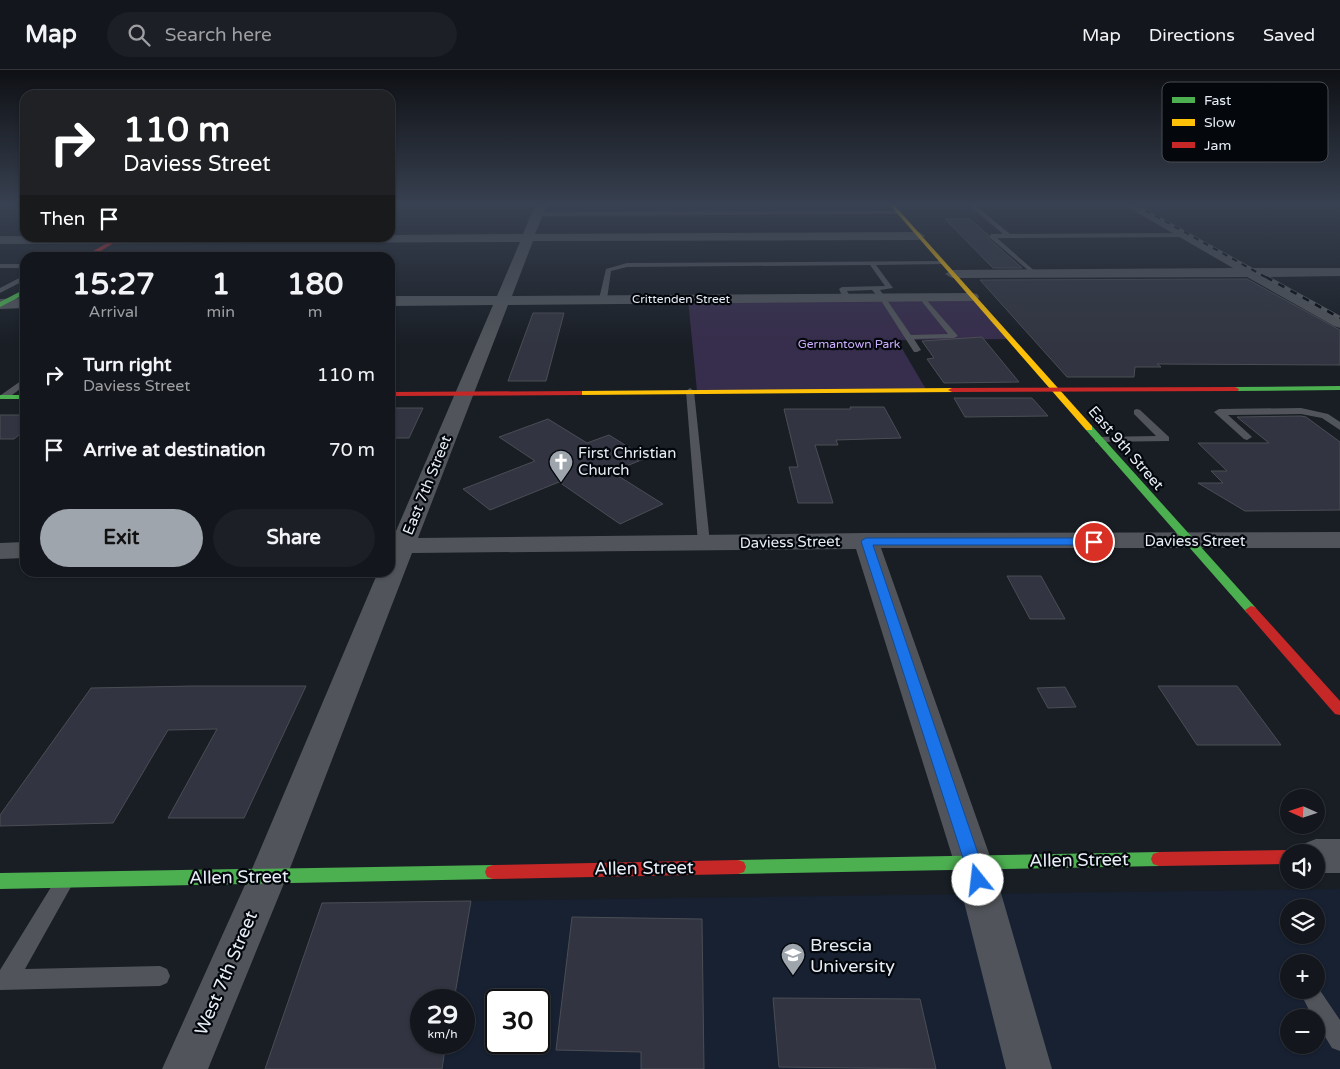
<!DOCTYPE html>
<html lang="en">
<head>
<meta charset="utf-8">
<style>
	body { margin:0; font-family:"Varela Round",sans-serif; background:#1c1f25; color:#f1f3f6; height:100vh; display:flex; flex-direction:column; font-size:19px; white-space:nowrap }
	* { box-sizing:border-box; margin:0 }
	p { font-size:16px; color:#9d9fa3 }
	.icon { flex:none; width:28px; height:28px; fill:none; stroke:currentColor; stroke-width:2; stroke-linecap:round; stroke-linejoin:round }
	.map { position:relative; flex:1; overflow:hidden }
	.panel { position:absolute; left:20px; top:182px; width:375px; height:325px; display:flex; flex-direction:column; background:#13161c; border-radius:15px; box-shadow:0 1px 4px #0004,0 0 0 1px #32353b }
	.panel>* { flex:none }
	.hud { position:absolute; left:20px; top:20px; width:375px; height:152px; border-radius:15px; box-shadow:0 1px 4px #0004,0 0 0 1px #32353b; background:#202124; color:#fff; overflow:hidden }
	.needle { width:32px; rotate:273deg }
	.buttons { position:absolute; left:1280px; top:719px; display:grid; gap:10px }
	.buttons a { display:grid; place-items:center; width:45px; height:45px; border-radius:50%; background:#13161c; box-shadow:0 1px 4px #0004,0 0 0 1px #32353b; font-size:25px }
	.speed { position:absolute; left:410px; top:919px; display:flex; gap:10px; font-size:25px; font-weight:700; text-align:center }
	.speed>* { display:grid; place-content:center; width:65px; height:65px; border-radius:50%; background:#13161c; box-shadow:0 1px 4px #0004,0 0 0 1px #32353b; line-height:1 }
	.speed small { font-size:12px; font-weight:400 }
	.speed .limit { border:2px solid #111; border-radius:8px; background:#fff; color:#111 }
	.pin { position:absolute; display:grid; place-items:center; width:42px; height:42px; color:#fff; margin:-21px; border:2px solid #fff; border-radius:50%; box-shadow:0 1px 5px #0007 }
	.me { position:absolute; width:55px; margin:-28px; rotate:344deg; stroke-linejoin:round; filter:drop-shadow(0 0 4px #0008) }
	.turn { display:flex; align-items:center; gap:18px; height:105px; padding:0 20px; font-size:22px }
	.turn .icon { width:65px; height:65px; stroke-width:2.5 }
	.turn b { display:block; font-size:35px; line-height:42px }
	.then { display:flex; align-items:center; height:48px; padding:0 20px; background:#0003; gap:10px; font-size:19px }
	.eta { display:flex; justify-content:space-evenly; align-items:center; height:85px; text-align:center }
	.eta b { font-size:30px; font-weight:700; line-height:35px }
	.primary-button { display:flex; gap:10px; margin-top:auto; padding:10px 20px }
	.primary-button a { flex:1; height:58px; border-radius:30px; background:#9fa5ad; color:#111; font-size:20px; font-weight:700; line-height:58px; text-align:center }
	.primary-button a+a { background:#1c1f25; color:#f1f3f6 }
	ul { padding:0; list-style:none }
	li { display:flex; align-items:center; gap:15px; height:75px; padding:0 20px }
	li div { flex:1 }
	li b { display:block; font-size:19px }
	li em { font-style:normal }
	header { display:flex; align-items:center; gap:30px; box-sizing:border-box; height:70px; padding:0 25px; background:#13161c; border-bottom:1px solid #32353b }
	header strong { font-size:24px }
	nav { display:flex; gap:28px; margin-inline-start:auto; font-size:18px }
	.search { width:350px; height:45px; background:#1c1f25; display:flex; align-items:center; gap:12px; box-sizing:border-box; padding:0 18px; border-radius:28px; color:#9d9fa3; font-size:19px }
	.map>svg:first-child { display:block }
	.built { fill:#172132; fill-rule:evenodd }
	.green { fill:#372d4c }
	.building { fill:#323541; stroke:#4b4d54 }
	.lines { fill:none; stroke-linecap:round; stroke-linejoin:round }
	.lane { fill:#51555b; fill-rule:evenodd }
	.street { fill:#51555b; fill-rule:evenodd }
	.fast { fill:#4caf50; fill-rule:evenodd }
	.slow { fill:#ffc107; fill-rule:evenodd }
	.jam { fill:#c62828; fill-rule:evenodd }
	.rail-far1-casing { stroke:#555a5e; stroke-width:2.5 }
	.rail-casing { stroke:#555a5e; stroke-width:4 }
	.rail-far1 { stroke:#04070c; stroke-width:2; stroke-dasharray:5.5; stroke-linecap:butt }
	.rail { stroke:#04070c; stroke-width:2.5; stroke-dasharray:7; stroke-linecap:butt }
	.route { fill:#1a73e8; stroke:#114b97 }
	.labels { text-anchor:middle; stroke-width:4.5; stroke-linejoin:round; paint-order:stroke }
	.far-street-label { font-size:12px; fill:#e7edf6; stroke:#04070c }
	.far-park-label { font-size:12px; fill:#ccaefe; stroke:#04070c }
	.street-label { font-size:15px; fill:#e7edf6; stroke:#04070c }
	.poi-label { font-size:15px; fill:#e7edf6; stroke:#04070c; text-anchor:start }
	.near-street-label { font-size:18px; fill:#e7edf6; stroke:#04070c }
	.near-poi-label { font-size:18px; fill:#e7edf6; stroke:#04070c; text-anchor:start }
	.key { fill:#04070c; stroke:#484c52; stroke-width:1 }
	.key-label { font-size:14px; fill:#e7edf6 }
</style>
</head>
<body>
<header>
<strong>Map</strong>
<div class="search"><svg class="icon" aria-label="search" viewBox="0 0 24 24"><circle cx="10" cy="10" r="6"/><path d="M15 15l6 6"/></svg>Search here</div>
<nav><a>Map</a><a>Directions</a><a>Saved</a></nav>
</header>
<div class="map">
<svg width="1340" height="999" viewBox="0 0 1340 999">
	<rect width="100%" height="100%" fill="#191e25"/>
	<path class="built" d="M1340,819v180h-1075l57,-166zM1289,838h27v27h-27zM1289,892h27v28h-27zM421,930h43v42h-43zM496,930h43v42h-43zM1289,948h27v27h-27z"/>
	<path class="green" d="M972,227l38,42 -113,1 30,51h-230l-9,-92z"/>
	<g class="building">
		<path d="M945,149h25l18,16v3l34,30h-29z"/>
		<path d="M1247,209l93,51v35l-183,-1 4,3h-26l-1,10h-67l-87,-97z"/>
		<path d="M533,243h31l-18,68h-38z"/>
		<path d="M982,267l37,45 -75,1 -17,-24 7,-1 -12,-17z"/>
		<path d="M954,328h78l16,18 -83,1z"/>
		<path d="M850,337h34l17,31 -65,2 2,5h-23l18,58h-35l-9,-36h9l-14,-58h67z"/>
		<path d="M390,338h33l-14,30h-19z"/>
		<path d="M0,345h25v15l-11,9h-14z"/>
		<path d="M1301,346l5,1 34,25v68l-95,1 -47,-28h25l-12,-12h16l-29,-28h71l-32,-26z"/>
		<path d="M548,349l39,24 22,-8 37,23 -34,14 51,32 -43,20 -61,-42 -69,28 -27,-21 72,-28 -36,-24z"/>
		<path d="M1007,506h34l24,43h-35z"/>
		<path d="M194,616h112l-62,132h-76l49,-89 -49,1 -55,93 -113,3v-11l91,-127z"/>
		<path d="M1158,616h79l44,59h-84z"/>
		<path d="M1065,617l11,20 -28,1 -11,-20z"/>
		<path d="M471,831l-17,99h-33v42h25l-4,27h-177l57,-166z"/>
		<path d="M572,847l130,2 2,150h-63v-17l-85,-2z"/>
		<path d="M773,928l147,1 16,70 -157,-2z"/>
	</g>
	<g class="lines">
		<g class="lane">
			<path d="M969,135h6l35,29 173,-1 3,2 -3,2 -186,1 40,35v2l-2,1 -46,-39 2,-3h12z"/>
			<path d="M899,141l2,3 -364,2 -3,-2 3,-2z"/>
			<path d="M943,191l2,1v2l-69,1 17,23 -13,2 31,45 37,-1 -29,-36 4,-2 35,40 -4,2 -40,1 7,11 -4,2h-3l-34,-53 -8,-9 -25,1 4,7 -4,2h-3l-5,-11 3,-2 43,-1 -15,-21 -243,2 -16,4 -4,28 -4,2 -4,-2 7,-30 21,-6z"/>
			<rect x="0" y="194" width="25" height="4"/>
			<path d="M25,205v5l-25,13v-5z"/>
			<path d="M25,308v7l-18,14h-6v-4z"/>
			<path d="M690,318l4,3 16,152 -6,4 -6,-4 -12,-152z"/>
			<path d="M1301,338l27,6 12,8v8l-18,-12 -21,-4 -73,1 22,20 2,2 -5,3 -3,-1 -30,-27 5,-3z"/>
			<path d="M1137,339l3,1 29,27v4l-74,1v-4l4,-1 57,-1 -22,-22v-4z"/>
			<path d="M63,807l7,2 2,6 -47,84 135,-3 7,3 3,7 -3,7 -7,3 -160,4v-20l56,-91z"/>
			<path d="M1316,917l3,2 21,31v31l-8,-3 -16,-26v-4h-3l-11,-22 2,-6h12z"/>
		</g>
		<g class="street">
			<path d="M535,135h12l-12,29 384,-2 6,4 -6,4 -386,1 -21,55 460,-3 5,1 2,3 -2,3 -5,1 -464,4 -90,233 448,-5 474,-1v16h-459l111,314 60,207h-46l-52,-207 -98,-313 -444,4 -125,323 -79,193h-46l87,-193 129,-304h12v-34h3l100,-233 -103,1v-10h107l23,-54 -520,2v-8l390,2v-3l133,-1z"/>
			<path d="M1124,135h14l115,63h87v8l-72,1 72,39v12l-6,-2 -87,-49 -295,1 -7,-4 7,-4 281,-2z"/>
			<path d="M25,228v10l-25,1v-10z"/>
			<path d="M25,472v16l-25,1v-16z"/>
			<path d="M1316,769h24v34h-24v-21h-17l4,-8z"/>
		</g>
		<g class="fast">
			<path d="M25,219v5l-25,13v-5z"/>
			<path d="M1340,316v4l-105,1 -4,-2 4,-2z"/>
			<rect x="0" y="325" width="25" height="4"/>
			<path d="M1089,355l3,1 163,181 2,3 -2,3h-8l-161,-183v-4z"/>
			<path d="M1159,782l6,2 2,5 -2,5 -6,2 -421,8 -6,-2 -2,-5 2,-5 6,-2z"/>
			<path d="M493,795l6,2 2,5 -2,5 -6,2 -493,10v-16z"/>
		</g>
		<g class="slow">
			<path d="M890,135h4l198,221v4h-6z"/>
			<path d="M952,318l4,2 -1,2 -376,3 -4,-2 4,-2z"/>
		</g>
		<g class="jam">
			<path d="M116,168h6l-33,20h-8z"/>
			<path d="M1235,317l4,2 -1,2 -286,1 -4,-2 4,-2z"/>
			<path d="M579,321h3v4l-192,1v-4z"/>
			<path d="M1251,536l4,1 85,94v14l-5,-1 -88,-101 -2,-3z"/>
			<path d="M1289,780l6,2h-6v12l-130,2 -6,-2 -2,-5 2,-5 6,-2z"/>
			<path d="M738,790l6,2 2,5 -2,5 -6,2 -245,5 -6,-2 -2,-5 2,-5 6,-2z"/>
		</g>
		<defs>
			<path id="rail-far1" d="M1136,135l133,74"/>
			<path id="rail" d="M1266,207l74,41"/>
		</defs>
		<use href="#rail-far1" class="rail-far1-casing"/>
		<use href="#rail" class="rail-casing"/>
		<use href="#rail-far1" class="rail-far1"/>
		<use href="#rail" class="rail"/>
	</g>
	<linearGradient id="sky" x2="0" y2="1"><stop stop-color="#0e1014"/><stop offset="0.49" stop-color="#384151"/><stop offset="1" stop-color="#384151" stop-opacity="0"/></linearGradient>
	<rect width="1340" height="275" fill="url(#sky)"/>
	<path class="route" d="M866,468h228l6,4 -6,3h-221l114,335 -3,6 -6,2 -5,-2 -3,-6 -109,-339z"/>
	<defs>
		<symbol id="church-pin" viewBox="-11 -11 22 30"><path d="M0 17L-7.5 6A9.5 9.5 0 1 1 7.5 6Z" fill="#9fa5ad" stroke="#04070c"/><path d="M-1.2-6h2.4v3.5h3.3v2.4h-3.3V6h-2.4V-.1h-3.3v-2.4h3.3Z" fill="#fff"/></symbol>
		<symbol id="university-pin" viewBox="-11 -11 22 30"><path d="M0 17L-7.5 6A9.5 9.5 0 1 1 7.5 6Z" fill="#9fa5ad" stroke="#04070c"/><path d="M0-5L7-2L0 1L-7-2ZM-4 1L0 2.5L4 1V4Q0 6-4 4Z" fill="#fff"/></symbol>
	</defs>
	<g fill-rule="evenodd">
		<use href="#church-pin" x="547" y="378" width="28" height="38"/>
		<use href="#university-pin" x="779" y="871" width="28" height="38"/>
	</g>
	<g class="labels">
		<g class="far-street-label">
			<text x="681" y="233">Crittenden Street</text>
		</g>
		<g class="far-park-label">
			<text x="849" y="278">Germantown Park</text>
		</g>
		<g class="street-label">
			<text transform="translate(1126 378) rotate(49)" y="5">East 9th Street</text>
			<text transform="translate(427 415) rotate(-68)" y="5">East 7th Street</text>
			<text x="1195" y="476">Daviess Street</text>
			<text transform="translate(790 472) rotate(-1)" y="5">Daviess Street</text>
		</g>
		<g class="poi-label">
			<text x="578" y="388">First Christian<tspan x="578" dy="17">Church</tspan></text>
		</g>
		<g class="near-street-label">
			<text transform="translate(1079 790) rotate(-1)" y="6">Allen Street</text>
			<text transform="translate(644 798) rotate(-1)" y="6">Allen Street</text>
			<text transform="translate(239 807) rotate(-1)" y="6">Allen Street</text>
			<text transform="translate(226 903) rotate(-67)" y="6">West 7th Street</text>
		</g>
		<g class="near-poi-label">
			<text x="810" y="881">Brescia<tspan x="810" dy="21">University</tspan></text>
		</g>
	</g>
	<rect x="1162" y="12" width="166" height="80" rx="8" class="key"/>
	<rect x="1172" y="27" width="23" height="6" fill="#4caf50"/>
	<rect x="1172" y="49" width="23" height="7" fill="#ffc107"/>
	<rect x="1172" y="72" width="23" height="6" fill="#c62828"/>
	<g class="key-label">
		<text x="1204" y="35">Fast</text>
		<text x="1204" y="57">Slow</text>
		<text x="1204" y="80">Jam</text>
	</g>
</svg>
<div class="buttons">
<a><svg class="needle" viewBox="-14 -14 28 28"><path d="M0-13l5 13h-10z" fill="#e53935"/><path d="M0 13l5-13h-10z" fill="#9d9fa3"/></svg></a>
<a><svg class="icon" aria-label="sound" viewBox="0 0 24 24"><path d="M4 9h4l5-4v14l-5-4H4zM17 9q2 3 0 6"/></svg></a>
<a><svg class="icon" aria-label="layers" viewBox="0 0 24 24"><path d="M12 4l9 5-9 5-9-5zM3 14l9 5 9-5"/></svg></a>
<a>+</a>
<a>−</a>
</div>
<div class="speed"><div>29<small>km/h</small></div><div class="limit">30</div></div>
<div class="pin" style="left:1094px;top:472px;background:#d93025"><svg class="icon" aria-label="arrive" viewBox="0 0 24 24"><path d="M6 21V4h12l-3 4 3 4H6"/></svg></div>
<svg class="me" style="left:978px;top:810px" viewBox="-20 -20 40 40"><circle r="19" fill="#fff"/><path d="M0-13L10 11 0 6-10 11z" fill="#1a73e8"/></svg>
<div class="hud">
<div class="turn"><svg class="icon" aria-label="right" viewBox="0 0 24 24"><path d="M7 20v-9h11M14 6l5 5-5 5"/></svg><div><b>110 m</b>Daviess Street</div></div>
<div class="then">Then<svg class="icon" aria-label="arrive" viewBox="0 0 24 24"><path d="M6 21V4h12l-3 4 3 4H6"/></svg></div>
</div>
<section class="panel">
<div class="eta">
<div><b>15:27</b><p>Arrival</p></div>
<div><b>1</b><p>min</p></div>
<div><b>180</b><p>m</p></div>
</div>
<ul>
<li><svg class="icon" aria-label="right" viewBox="0 0 24 24"><path d="M7 20v-9h11M14 6l5 5-5 5"/></svg><div><b>Turn right</b><p>Daviess Street</p></div><em>110 m</em></li>
<li><svg class="icon" aria-label="arrive" viewBox="0 0 24 24"><path d="M6 21V4h12l-3 4 3 4H6"/></svg><div><b>Arrive at destination</b></div><em>70 m</em></li>
</ul>
<div class="primary-button"><a>Exit</a><a>Share</a></div>
</section>
</div>
</body>
</html>
